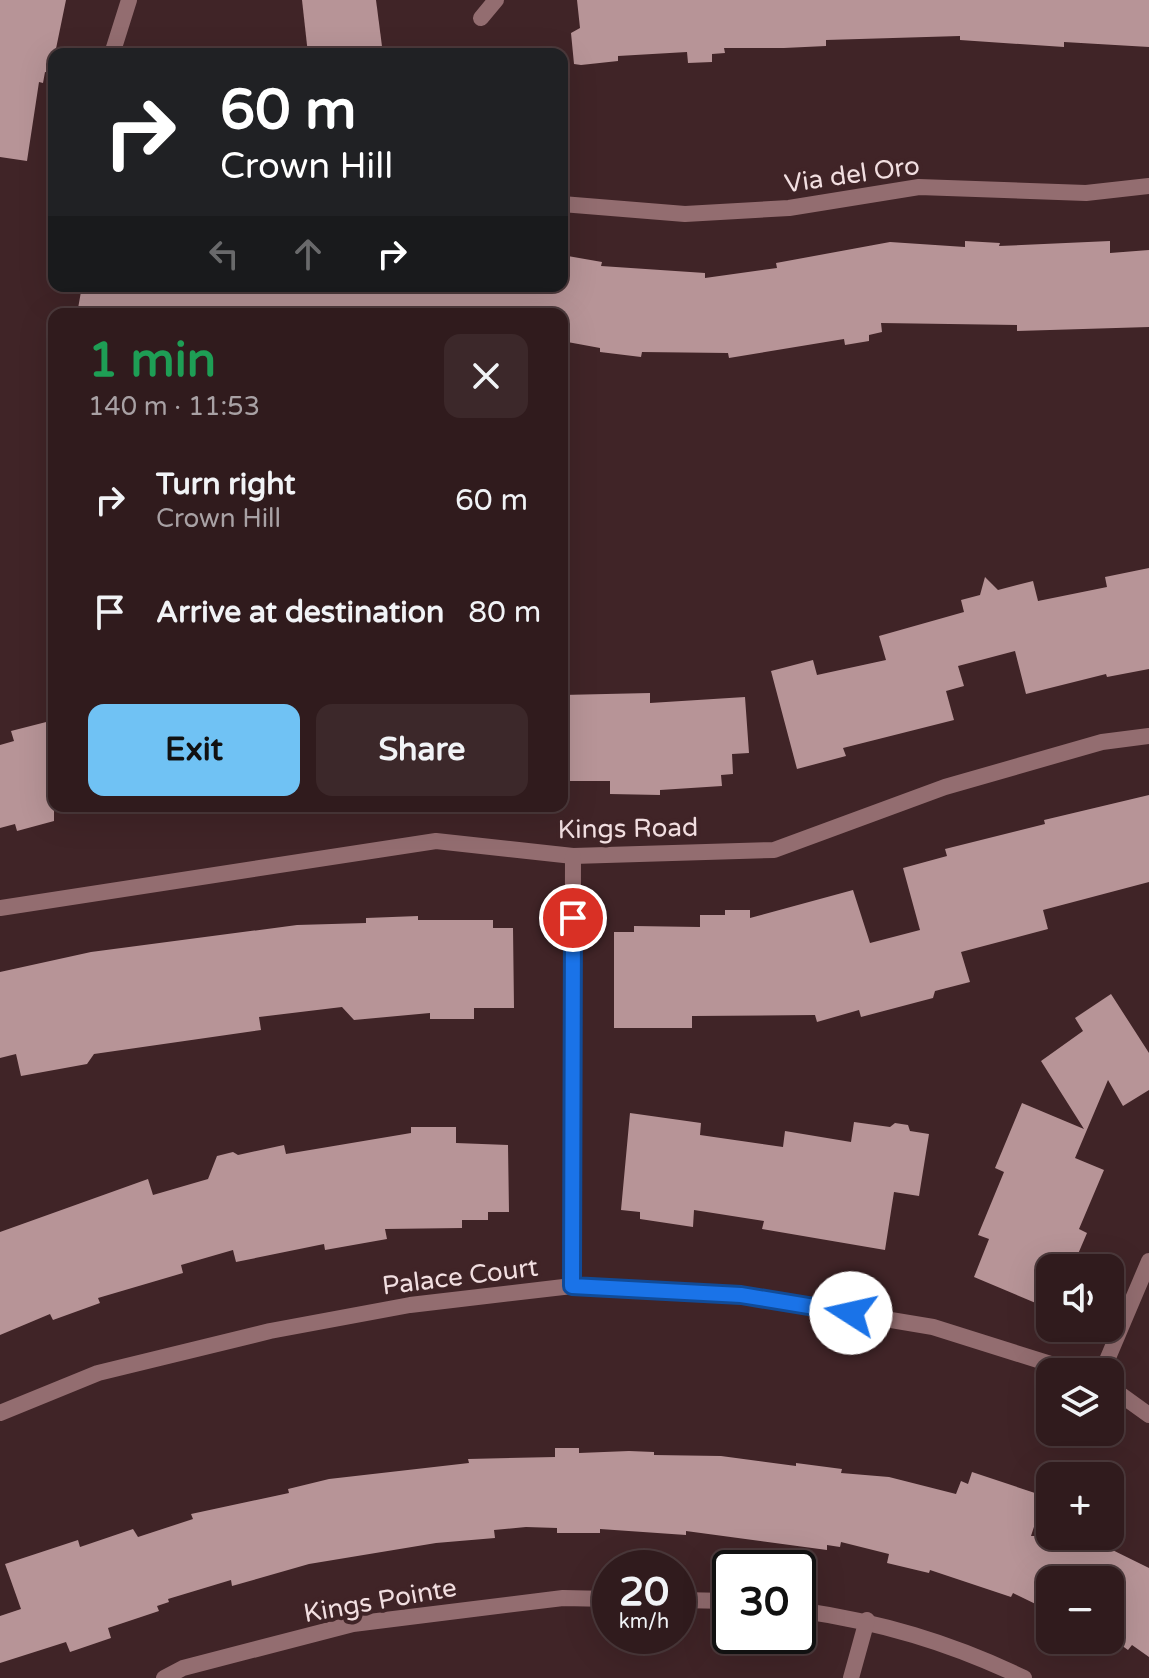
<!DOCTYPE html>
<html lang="en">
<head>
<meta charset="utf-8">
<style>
	body { margin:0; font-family:"Varela Round",sans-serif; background:#3c282a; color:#f1f3f6; height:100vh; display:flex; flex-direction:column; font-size:30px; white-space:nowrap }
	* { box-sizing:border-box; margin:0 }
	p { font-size:26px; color:#a8a1a4 }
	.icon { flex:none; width:44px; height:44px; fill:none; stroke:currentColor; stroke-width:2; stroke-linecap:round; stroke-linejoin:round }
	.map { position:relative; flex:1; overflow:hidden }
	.details { position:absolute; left:48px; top:308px; width:520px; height:504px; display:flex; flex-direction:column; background:#301b1d; border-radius:16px; box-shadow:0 8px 32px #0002,0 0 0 2px #4b393b }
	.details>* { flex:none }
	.banner { position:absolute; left:48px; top:48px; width:520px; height:244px; border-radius:16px; box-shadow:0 8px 32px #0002,0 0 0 2px #4b393b; background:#202124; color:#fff; overflow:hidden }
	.fabs { position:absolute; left:1036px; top:1254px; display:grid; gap:16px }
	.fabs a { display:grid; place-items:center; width:88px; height:88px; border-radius:16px; background:#301b1d; box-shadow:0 8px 32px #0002,0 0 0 2px #4b393b; font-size:40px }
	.speed { position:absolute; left:592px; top:1550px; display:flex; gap:16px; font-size:40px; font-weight:700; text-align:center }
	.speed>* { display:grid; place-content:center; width:104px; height:104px; border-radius:50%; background:#301b1d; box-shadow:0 8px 32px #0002,0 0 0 2px #4b393b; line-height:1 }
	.speed small { font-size:20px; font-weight:400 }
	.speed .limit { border:4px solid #111; border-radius:12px; background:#fff; color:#111 }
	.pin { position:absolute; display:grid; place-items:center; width:68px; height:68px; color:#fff; margin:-34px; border:4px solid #fff; border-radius:50%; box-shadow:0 2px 8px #0007 }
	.me { position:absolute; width:88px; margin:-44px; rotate:280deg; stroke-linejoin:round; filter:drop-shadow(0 0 6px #0008) }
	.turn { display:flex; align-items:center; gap:28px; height:168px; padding:0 40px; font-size:36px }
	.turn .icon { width:104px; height:104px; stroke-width:2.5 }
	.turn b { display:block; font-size:56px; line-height:68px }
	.lanes { display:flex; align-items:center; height:76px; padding:0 40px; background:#0003; justify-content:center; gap:40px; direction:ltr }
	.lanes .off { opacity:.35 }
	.round { display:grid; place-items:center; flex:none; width:84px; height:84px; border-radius:16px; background:#3c282a }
	.head { display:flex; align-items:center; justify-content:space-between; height:136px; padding:0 40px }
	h1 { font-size:48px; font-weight:700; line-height:60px; color:#1e9e55 }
	.button { display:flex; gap:16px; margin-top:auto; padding:16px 40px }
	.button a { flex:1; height:92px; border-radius:16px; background:#70c2f4; color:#111; font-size:32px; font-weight:700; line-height:92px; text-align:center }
	.button a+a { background:#3c282a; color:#f1f3f6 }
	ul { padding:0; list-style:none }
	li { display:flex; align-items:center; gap:24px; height:112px; padding:0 40px }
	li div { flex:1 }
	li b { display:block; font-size:30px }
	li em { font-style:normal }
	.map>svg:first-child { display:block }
	.building { fill:#b79497 }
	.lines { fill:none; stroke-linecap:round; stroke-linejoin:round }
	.minor { stroke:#936d70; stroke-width:16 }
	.route-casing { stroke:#114b97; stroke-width:20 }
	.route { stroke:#1a73e8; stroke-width:14 }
	.labels { text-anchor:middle; stroke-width:8; stroke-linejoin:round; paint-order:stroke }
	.street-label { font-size:26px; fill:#f1dee0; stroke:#402427 }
</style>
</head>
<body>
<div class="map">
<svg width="1149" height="1678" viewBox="0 0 1149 1678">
	<rect width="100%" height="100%" fill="#402427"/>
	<g class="building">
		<path d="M0,0h66l-15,73 -6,-1 -2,11 -4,-1 -12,79 -27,-4z"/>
		<path d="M302,0h74l7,54h-75z"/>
		<path d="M577,0h572v47l-85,-5v5l-104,-7v-4l-134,4v6l-42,2h-60l1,5 -13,1v8l-24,1 -1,-11 -69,4v5l-37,4 -7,-1 -3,-31 9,-5z"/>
		<path d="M965,241l35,2 -1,3 111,-5v12l39,-3v77l-132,4v-6l-136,-2 1,9 -13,3v6l-24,4 -1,-6 -115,19 -1,-5 -86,-1 -1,5 -41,-5v-4l-38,-7v-27h-485l5,-28h480v-31l40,7 -1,4 104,7v5l72,-10 -1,-5 114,-21 75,5z"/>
		<path d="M1149,568v101l-42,8 -1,-3 -80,20 -11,-43 -57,15 6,20 -18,5 8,29 -111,28 3,8 -49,13 -26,-98 42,-11 4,15 69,-15 -7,-24 85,-24 -3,-12 19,-5 5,-18 13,13 35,-9 5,20 69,-14 -2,-10z"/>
		<path d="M650,693v10l95,-6 4,56 -17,1 1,20 -12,1 1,11 -62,4v5l-50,-1v-13h-48v-86z"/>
		<path d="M54,720v101l-37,10 -2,-7 -15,4v-83l14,-4 -3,-10z"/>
		<path d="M1149,795v87l-106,28 5,19 -87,23 9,30 -35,9 -2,7 -72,19 -2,-7 -42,12 -2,-7 -123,1v12h-78v-96h20v-6l66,1v-12h25v-5h25v8l103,-28 17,53 50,-13 -17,-62 44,-12 -2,-7 100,-25 -1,-4z"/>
		<path d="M418,916v4h75v8h20l1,80h-40v11h-44v-6l-76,7 -12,-13 -83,10 2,13 -167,24 -7,10 -66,12 -5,-22 -16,4v-86l91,-20 206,-27 69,-2v-5z"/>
		<path d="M1111,994l38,59v37l-26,16 -15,-26 -33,78 29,12 -25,59 8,4 -15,35h-22v41l-76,-32 15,-38 -11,-4 26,-63 -9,-4 27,-65 62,26 -43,-68 42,-30 -8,-13z"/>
		<path d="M630,1113l71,10 -1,12 83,12 2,-16 66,11 3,-20 36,5 5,-4 13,2 2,6 19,3 -10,62 -25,-4 -9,58 -123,-21 2,-8 -70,-11 -1,17 -53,-8v-7l-19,-2z"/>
		<path d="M411,1127h45v16l52,2 1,67h-21v8h-26v8l-77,1 2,10 -62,11 -1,-6 -88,18 -3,-12 -52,15 2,8 -85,25 2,5 -47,17 -3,-6 -50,21v-103l148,-53 5,16 55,-16 9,-23 16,-4 5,3 46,-10 2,9 125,-21z"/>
		<path d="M555,1448h24v5l50,-2 25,1v3l67,1 75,10v-3l46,6 -1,4 48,4 67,17 5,-13 7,3 4,-12 72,24 -13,40h53l65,32v89l-17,-12 -4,5 -18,-13v-57h-60v31l-37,-18 -2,4 -81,-27 -1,3 -42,-10 2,-9 -48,-12 -1,5 -13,-2v5l-141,-19v4l-86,-6v4h-43v-5l-31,-1 -32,3 1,8 -59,5 -127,21 -77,22 -1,-6 -63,19 1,3 -12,4 2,5 -51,17 3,10 -41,14 -4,-10 -66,21v-47l21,-7 -16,-45 73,-24 2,7 53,-18 5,8 55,-18 -2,-5 98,-21 -1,-4 41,-10 140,-16 -1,-4 87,-2z"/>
	</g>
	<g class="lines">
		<g class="minor">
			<path d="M481,18l15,-18"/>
			<path d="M112,54l17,-54"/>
			<path d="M562,204l123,10 104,-6 130,-21 167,6 63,-7"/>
			<path d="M0,908l436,-67 137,15 201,-6 171,-63 157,-45 47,-6"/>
			<path d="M572,1286l1,-430"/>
			<path d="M1102,1372l47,-111"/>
			<path d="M1110,1387l39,28"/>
			<path d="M0,1413l98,-40 172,-42 140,-26 162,-19 169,9 192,32 143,45"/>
			<path d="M678,1600l52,1"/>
			<path d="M798,1610c82,12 151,32 226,68"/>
			<path d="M164,1678l19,-10 170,-44 210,-26 47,1"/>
			<path d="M851,1678l16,-58"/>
		</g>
	</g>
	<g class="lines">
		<defs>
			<path id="route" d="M573,918l-1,368 169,9 110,18"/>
		</defs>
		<use href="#route" class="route-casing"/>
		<use href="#route" class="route"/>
	</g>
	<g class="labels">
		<g class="street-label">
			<text transform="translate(852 174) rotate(-8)" y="9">Via del Oro</text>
			<text transform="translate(628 828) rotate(-1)" y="9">Kings Road</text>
			<text transform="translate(460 1276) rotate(-7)" y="9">Palace Court</text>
			<text transform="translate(380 1600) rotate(-10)" y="9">Kings Pointe</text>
		</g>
	</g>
</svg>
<div class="fabs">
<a><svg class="icon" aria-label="sound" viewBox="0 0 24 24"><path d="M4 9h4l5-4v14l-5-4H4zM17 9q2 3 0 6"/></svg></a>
<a><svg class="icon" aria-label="layers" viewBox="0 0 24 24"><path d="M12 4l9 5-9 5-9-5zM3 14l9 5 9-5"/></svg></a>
<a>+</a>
<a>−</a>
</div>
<div class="speed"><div>20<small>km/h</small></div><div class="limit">30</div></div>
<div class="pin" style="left:573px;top:918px;background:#d93025"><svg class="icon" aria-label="arrive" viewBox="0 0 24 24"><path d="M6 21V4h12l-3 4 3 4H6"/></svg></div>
<svg class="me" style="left:851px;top:1313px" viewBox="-20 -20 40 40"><circle r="19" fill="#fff"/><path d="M0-13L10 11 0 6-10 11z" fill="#1a73e8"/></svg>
<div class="banner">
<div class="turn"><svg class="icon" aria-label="right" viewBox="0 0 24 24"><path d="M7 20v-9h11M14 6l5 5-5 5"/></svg><div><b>60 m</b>Crown Hill</div></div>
<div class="lanes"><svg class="icon off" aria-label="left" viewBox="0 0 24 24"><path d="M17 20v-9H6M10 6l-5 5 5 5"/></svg><svg class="icon off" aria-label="ahead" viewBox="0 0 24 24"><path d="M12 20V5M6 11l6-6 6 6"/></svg><svg class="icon" aria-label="right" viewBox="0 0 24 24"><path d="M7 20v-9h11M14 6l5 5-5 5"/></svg></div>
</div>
<section class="details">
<div class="head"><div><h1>1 min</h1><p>140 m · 11:53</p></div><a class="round"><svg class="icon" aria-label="close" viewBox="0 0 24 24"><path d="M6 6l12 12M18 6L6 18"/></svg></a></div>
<ul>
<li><svg class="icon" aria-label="right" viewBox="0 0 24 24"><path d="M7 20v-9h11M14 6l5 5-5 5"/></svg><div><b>Turn right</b><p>Crown Hill</p></div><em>60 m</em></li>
<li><svg class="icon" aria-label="arrive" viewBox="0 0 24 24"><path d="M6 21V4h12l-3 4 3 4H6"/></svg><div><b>Arrive at destination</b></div><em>80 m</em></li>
</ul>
<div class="button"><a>Exit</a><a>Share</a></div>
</section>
</div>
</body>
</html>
